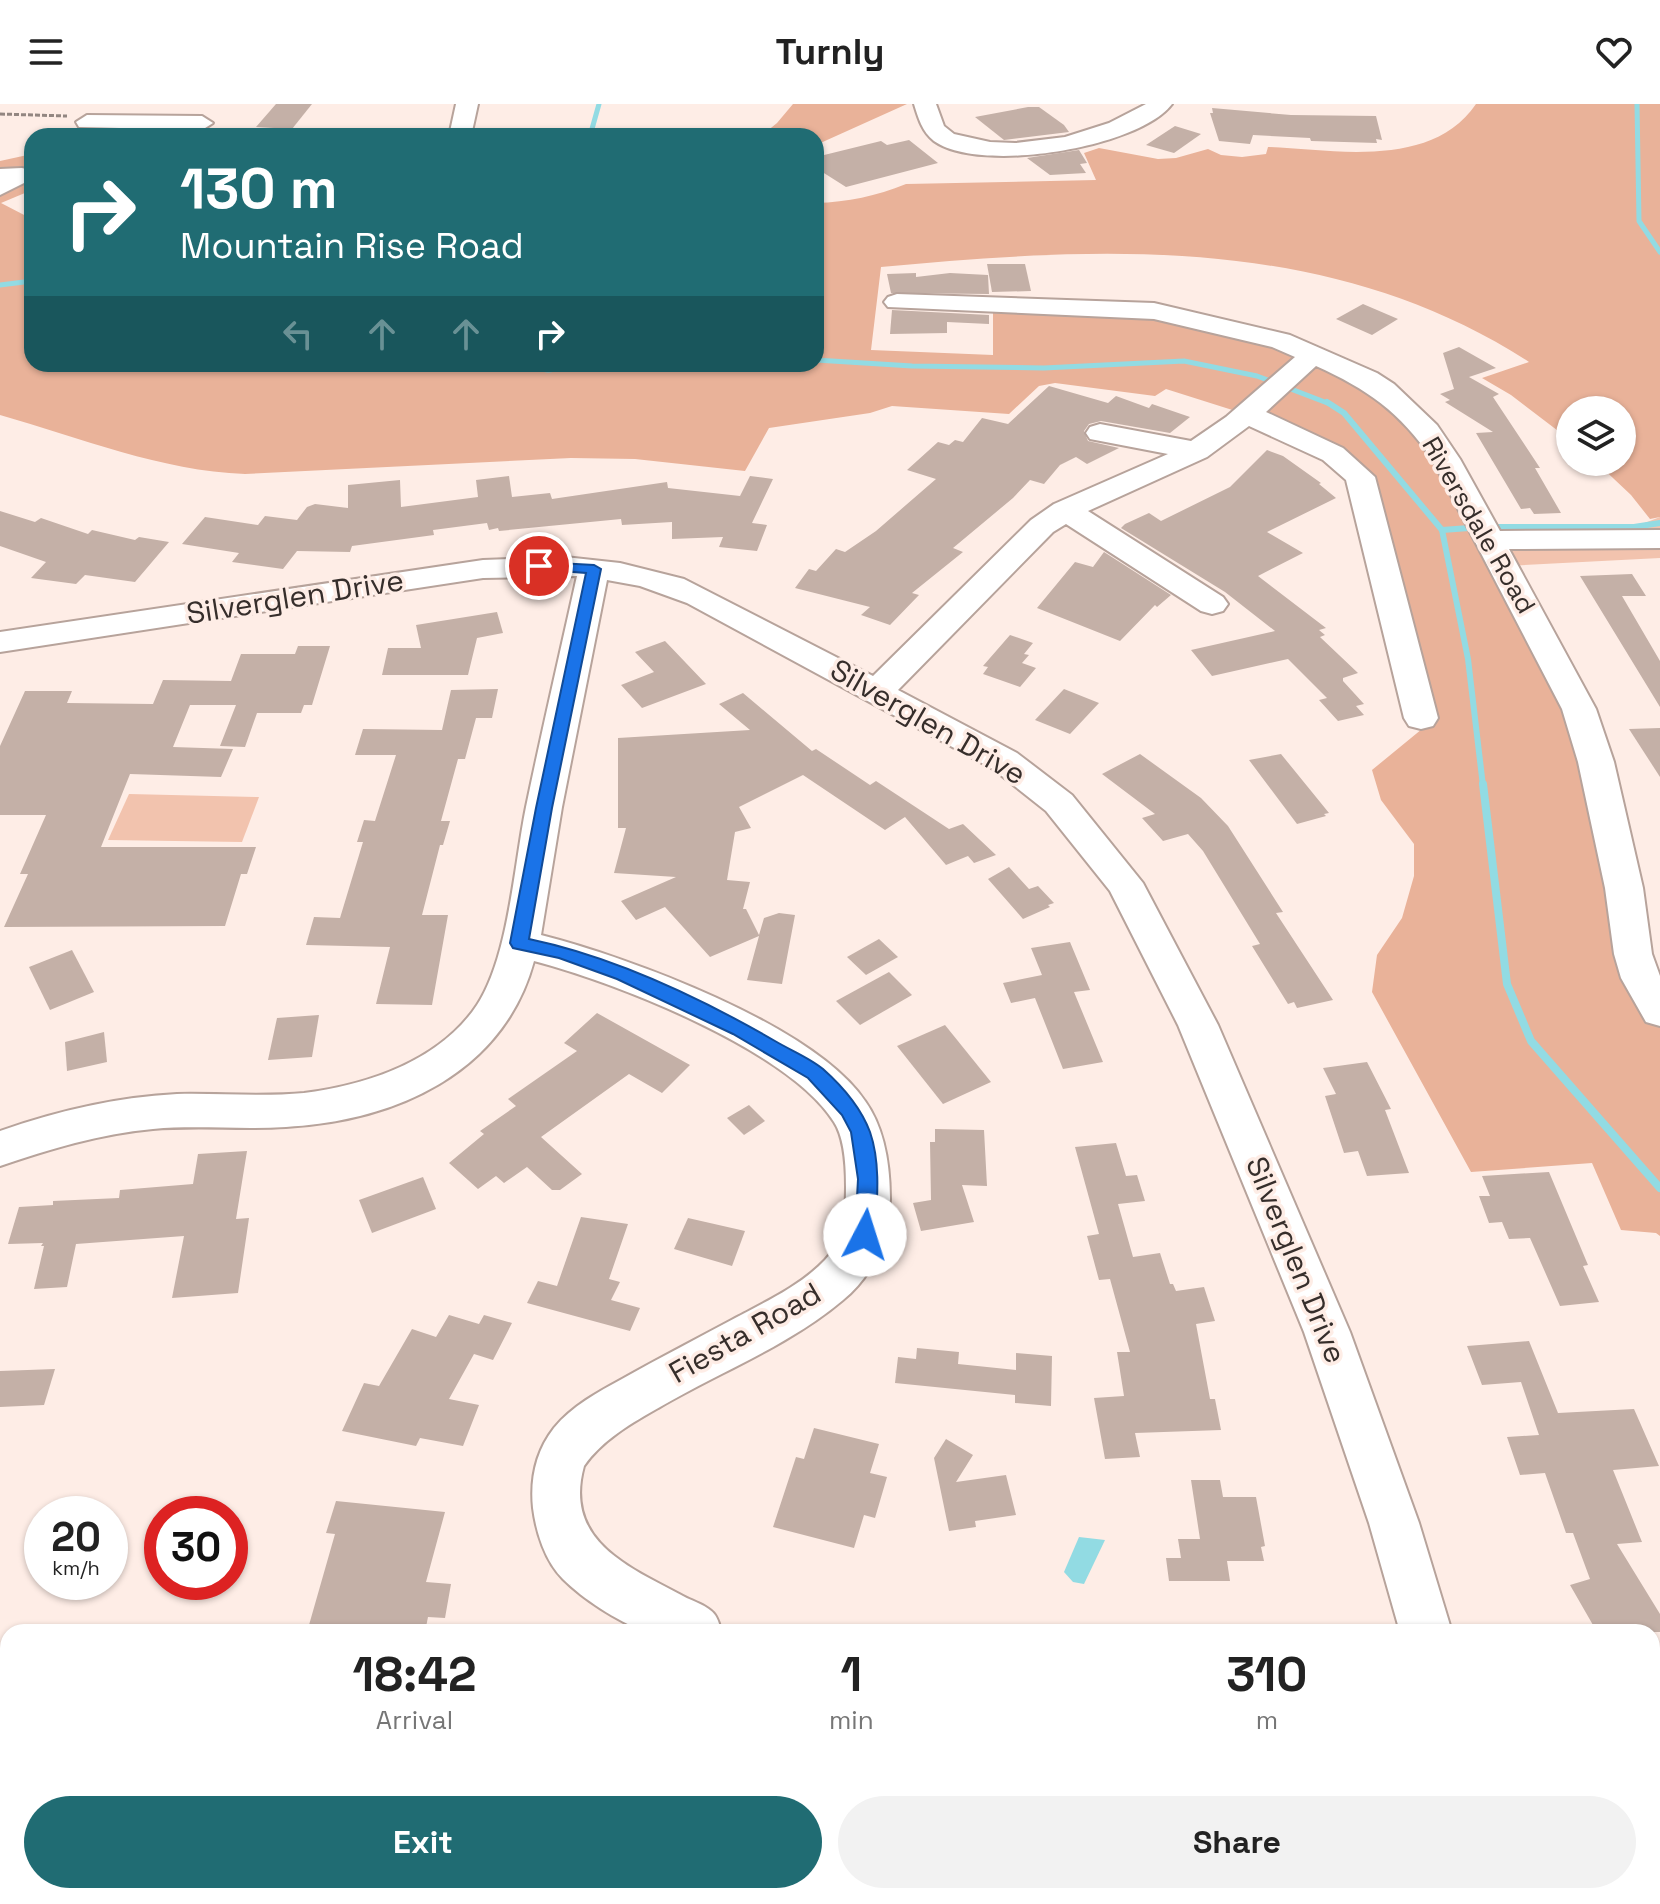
<!DOCTYPE html>
<html lang="en">
<head>
<meta charset="utf-8">
<style>
	body { margin:0; font-family:"Space Grotesk",sans-serif; background:#f2f2f2; color:#222; height:100vh; display:flex; flex-direction:column; font-size:30px; white-space:nowrap }
	* { box-sizing:border-box; margin:0 }
	p { font-size:26px; color:#767676 }
	.icon { flex:none; width:44px; height:44px; fill:none; stroke:currentColor; stroke-width:2; stroke-linecap:round; stroke-linejoin:round }
	.map { position:relative; flex:1; overflow:hidden }
	.details { position:absolute; left:0px; top:1520px; width:1660px; height:280px; display:flex; flex-direction:column; background:#fff; border-radius:24px 24px 0 0; box-shadow:0 2px 6px #0004 }
	.details>* { flex:none }
	.guide { position:absolute; left:24px; top:24px; width:800px; height:244px; border-radius:24px; box-shadow:0 2px 6px #0004; background:#206c73; color:#fff; overflow:hidden }
	.tools { position:absolute; left:1556px; top:292px; display:grid; gap:16px }
	.tools a { display:grid; place-items:center; width:80px; height:80px; border-radius:50%; background:#fff; box-shadow:0 2px 6px #0004; font-size:40px }
	.speed { position:absolute; left:24px; top:1392px; display:flex; gap:16px; font-size:40px; font-weight:700; text-align:center }
	.speed>* { display:grid; place-content:center; width:104px; height:104px; border-radius:50%; background:#fff; box-shadow:0 2px 6px #0004; line-height:1 }
	.speed small { font-size:20px; font-weight:400 }
	.speed .limit { border:12px solid #d22; background:#fff; color:#111 }
	.pin { position:absolute; display:grid; place-items:center; width:68px; height:68px; color:#fff; margin:-34px; border:4px solid #fff; border-radius:50%; box-shadow:0 2px 8px #0007 }
	.me { position:absolute; width:88px; margin:-44px; rotate:5deg; stroke-linejoin:round; filter:drop-shadow(0 0 6px #0008) }
	.turn { display:flex; align-items:center; gap:28px; height:168px; padding:0 24px; font-size:36px }
	.turn .icon { width:104px; height:104px; stroke-width:2.5 }
	.turn b { display:block; font-size:56px; line-height:68px }
	.lanes { display:flex; align-items:center; height:76px; padding:0 24px; background:#0003; justify-content:center; gap:40px; direction:ltr }
	.lanes .off { opacity:.35 }
	.eta { display:flex; justify-content:space-evenly; align-items:center; height:136px; text-align:center }
	.eta b { font-size:48px; font-weight:800; line-height:56px }
	.action { display:flex; gap:16px; margin-top:auto; padding:16px 24px }
	.action a { flex:1; height:92px; border-radius:48px; background:#206c73; color:#fff; font-size:32px; font-weight:800; line-height:92px; text-align:center }
	.action a+a { background:#f2f2f2; color:#222 }
	header { display:flex; justify-content:space-between; align-items:center; height:104px; padding:0 24px; background:#fff; font-size:36px; font-weight:800 }
	.map>svg:first-child { display:block }
	.green { fill:#f2c3ae }
	.forest { fill:#e9b299 }
	.water { fill:#92dbe3 }
	.lines { fill:none; stroke-linecap:round; stroke-linejoin:round }
	.stream-far2 { stroke:#92dbe3; stroke-width:5 }
	.stream-far1 { stroke:#92dbe3; stroke-width:6 }
	.stream { stroke:#92dbe3; stroke-width:8 }
	.building { fill:#c4b0a7 }
	.minor-casing { stroke:#b7a39b; stroke-width:4 }
	.path { stroke:#928681; stroke-width:3; stroke-dasharray:5 2; stroke-linecap:butt }
	.minor { fill:#fff; fill-rule:evenodd }
	.route { fill:#1a73e8; stroke:#114b97; stroke-width:2 }
	.labels { text-anchor:middle; stroke-width:7; stroke-linejoin:round; paint-order:stroke }
	.far-street-label { font-size:26px; fill:#362e2b; stroke:#feede6 }
	.street-label { font-size:30px; fill:#362e2b; stroke:#feede6 }
</style>
</head>
<body>
<header><svg class="icon" aria-label="menu" viewBox="0 0 24 24"><path d="M4 6h16M4 12h16M4 18h16"/></svg>Turnly<svg class="icon" aria-label="heart" viewBox="0 0 24 24"><path d="M12 20l-8-8c-3-5 5-10 8-4 3-6 11-1 8 4z"/></svg></header>
<div class="map">
<svg width="1660" height="1800" viewBox="0 0 1660 1800">
	<rect width="100%" height="100%" fill="#feede6"/>
	<g class="green">
		<path d="M1660,413v41l-153,8 -24,-42h159z"/>
		<path d="M129,690l130,3 -17,45 -134,-2z"/>
	</g>
	<g class="forest">
		<path d="M793,0h114l-91,41v-9h-55l16,-13z"/>
		<path d="M1476,0h184v413l-10,2 -19,-24 -35,-33h26v-52h-52v30l-59,-45 -29,-17 47,-16c-198,-128 -424,-116 -648,-95l-10,83 122,5v-49l156,5 131,30 120,63 130,204 130,398v230l-4,-3 -35,-3 -29,-67 -121,9 -99,-180 5,-37 25,-37 12,-42v-32l-33,-44 -9,-30 50,-41 -62,-252 -115,-63 -79,-25 -11,7 -100,-13 -16,3 -30,28 -117,-8 -22,7 -101,15 -24,43 -110,-12 -64,-1 -326,16c-84,-3 -164,-36 -245,-59v-254l32,-7v36l-31,13 27,14 4,-2v149h784v-161c32,-1 60,-7 90,-19l190,-4 -12,-27 15,-5 59,11 18,-1 32,-9 13,6 21,2 24,-3 2,-7c67,3 164,22 208,-43z"/>
		<path d="M8,1767v25h322l4,8h-334v-25z"/>
		<path d="M535,1792h291l23,8h-335z"/>
	</g>
	<path class="water" d="M1079,1433l26,3 -21,44 -11,-2 -9,-10z"/>
	<g class="lines">
		<g class="stream-far2">
			<path d="M1637,0l2,117 21,31"/>
			<path d="M590,32l9,-32"/>
			<path d="M0,181l32,-4"/>
			<path d="M816,256l96,6 132,2 140,-7 73,15 73,28"/>
			<path d="M504,260l44,6 56,-6"/>
		</g>
		<g class="stream-far1">
			<path d="M1327,298l17,11 98,117 26,129 15,127"/>
			<path d="M1494,423h140l26,-4"/>
			<path d="M1442,426l27,-2"/>
		</g>
		<path class="stream" d="M1483,680l24,200 24,57 129,147"/>
	</g>
	<g class="building">
		<path d="M276,0h36l-20,25 -36,-2z"/>
		<path d="M1028,3h11l25,18 5,7 -65,8 -29,-23z"/>
		<path d="M1212,4l79,7 85,1 6,24 -6,-1 1,4 -66,-2 -1,-3 -57,-3 -3,9 -31,-3 -9,-28h3z"/>
		<path d="M1175,22l26,8 -27,19 -28,-8z"/>
		<path d="M909,36l29,23 -92,24 -30,-19v-11l65,-16 6,4z"/>
		<path d="M1079,46l8,13 -7,1 6,9 -36,2 -23,-17z"/>
		<path d="M987,160h38l6,27 -39,1z"/>
		<path d="M916,169v4l34,-4 38,2 1,19 -98,-1 -4,-19z"/>
		<path d="M1363,200l35,15 -26,16 -36,-16z"/>
		<path d="M892,206l97,5v9l-42,-2v11l-57,1z"/>
		<path d="M1459,243l37,21 -27,9 30,17 -6,3 47,71h-5l26,45 -27,1 -4,-6 -9,1 -45,-76 17,-1 -48,-30 5,-2 -10,-6 14,-5 -11,-36z"/>
		<path d="M1049,282l59,17 8,-7 33,12 3,-4 38,13 -20,16 -69,-12 -12,3 -5,7 4,10 31,7 -32,16 -11,-7 -16,8 -16,19 -14,-4 -17,18 -60,50 10,4 -51,41 7,2 -29,30 -29,-10 9,-8 -75,-19 14,-19 7,2 20,-22 9,3 31,-21 60,-52 -29,-9 31,-28 11,3 6,-5 8,2 19,-24 26,6z"/>
		<path d="M1267,346l16,6 38,27 -2,1 17,14 -69,34 36,21 -45,23 68,52 -7,2 6,5 -5,2 38,36 -15,5v3l21,23 -8,2 8,9 -26,6 -19,-21 8,-2 -39,-39 -76,17 -21,-26 84,-19 -50,-39 -104,-64 4,-4 24,-11 12,8 69,-34z"/>
		<path d="M509,372l3,21 38,-4 2,6 115,-17 1,6 72,8 10,-20 23,3 -21,44 15,2 -10,26 -38,-4 4,-10 -51,2v-17l-50,3 -1,-6 -122,12 -1,-3 -9,2 -2,-7 -54,7 1,5 -82,11 -2,6 -53,-1 -14,18 -51,-7 7,-9 -57,-9 23,-27 53,8 7,-9 32,4 10,-13 8,-3 33,4v-23l52,-5 1,27 77,-10 -2,-17z"/>
		<path d="M0,407l35,11 6,-4 47,16 4,-4 43,10 4,-3 30,5 -34,40 -50,-7 -9,9 -45,-6 15,-16 -46,-16z"/>
		<path d="M1104,448l67,43 -14,12 -2,-2 -35,36 -83,-33 38,-46 18,5z"/>
		<path d="M1632,470l14,22h-24l38,65v46l-80,-131z"/>
		<path d="M497,508l6,21 -26,5 -9,37h-86l6,-27h33l-5,-23z"/>
		<path d="M1010,531l23,8 -9,11 5,1 -7,8 14,5 -16,19 -37,-13 5,-7 -5,-1z"/>
		<path d="M665,537l41,43 -64,24 -21,-23 33,-13 -19,-20z"/>
		<path d="M298,542h32l-18,59h-8l-3,8h-44l-12,34 -25,-1 16,-41h-46l-17,42 60,2 -12,28 -91,-3 -29,73h155l-9,27h-6l-16,52 -221,1 24,-53h-8l26,-59h-46v-69l25,-55h47l-5,12 86,1 10,-24 68,1 10,-27h54z"/>
		<path d="M498,585l-6,29h-16l-11,41h-7l-17,62h9l-7,24h-3l-18,70h26l-16,90 -56,-1 14,-57 -84,-2 8,-28 26,1 23,-76h-6l7,-22 11,1 21,-66h-41l8,-26 79,1 9,-40z"/>
		<path d="M1064,585l35,14 -29,31 -35,-14z"/>
		<path d="M743,589l69,58 4,-2 54,36 6,-4 73,48 14,-5 33,31 -22,8 -6,-7 -22,9 -41,-48 -20,13 -82,-55 -64,32 12,21 -16,4 -8,48 23,2 -7,27h3l13,26 5,-17 15,-5 16,2 -13,69 -35,-4 12,-44 -49,21 -45,-50 -29,13 -15,-19 55,-24 -62,-4 12,-45h-8v-90l132,-8 -31,-26z"/>
		<path d="M1660,624v49l-31,-48z"/>
		<path d="M1140,650l61,44 27,28 55,86 -7,1 57,87 -36,8 -3,-6 -6,2 -36,-58 8,-2 -57,-93 -15,-17 -25,7 -21,-23 13,-4 -53,-40z"/>
		<path d="M1281,650l48,59 -5,1 2,2 -29,8 -48,-64z"/>
		<path d="M1009,763l20,22 9,-3 16,17 -6,2 2,2 -27,12 -35,-40z"/>
		<path d="M879,835l19,18 -32,18 -19,-18z"/>
		<path d="M1070,838l20,48 -16,2 29,70 -40,7 -28,-71 -24,5 -8,-20 39,-8 -11,-27z"/>
		<path d="M72,846l22,42 -44,18 -21,-43z"/>
		<path d="M889,868l23,23 -52,30 -24,-24z"/>
		<path d="M597,909l93,52 -28,28 -33,-19 -88,63 41,37 -22,16h-8l-25,-23 -23,16 -8,-7 -18,13 -29,-26 35,-29 -4,-3 36,-25 -8,-7 69,-48 -13,-8z"/>
		<path d="M319,911l-7,42 -44,3 9,-42z"/>
		<path d="M945,921l46,57 -48,22 -46,-58z"/>
		<path d="M104,928l3,30 -40,9 -2,-29z"/>
		<path d="M1367,958l24,47 -6,1 24,63 -42,3 -9,-25 -14,2 -19,-57 11,-2 -13,-26z"/>
		<path d="M749,1001l16,16 -21,14 -17,-17z"/>
		<path d="M935,1025l49,1 3,56 -25,-1 12,37 -53,9 -8,-28 18,-3 -1,-58h5z"/>
		<path d="M1116,1039l10,33 11,-1 8,26 -27,3 15,53 27,-4 10,31h3l3,7 28,-4 11,34 -19,3 14,75h5l6,31 -86,3 5,24 -35,2 -11,-61 30,-2 -7,-44h13l-20,-73 -11,1 -12,-44 12,-2 -24,-87z"/>
		<path d="M247,1047l-11,68 13,-1 -11,75 -66,5 12,-62 -108,8 -9,43 -33,2 10,-43h-3l2,-3 -35,1 11,-37 34,-2v-4l66,-3 1,-8 73,-6 5,-30z"/>
		<path d="M1549,1068l39,93 -5,1 16,36 -39,4 -30,-68 -21,1 -7,-17 -13,1 -10,-27h11l-8,-20z"/>
		<path d="M423,1073l13,32 -64,24 -13,-33z"/>
		<path d="M581,1113l47,7 -19,55 11,3 -9,18 29,8 -10,23 -103,-28 11,-22 19,5z"/>
		<path d="M688,1114l57,13 -13,35 -58,-17z"/>
		<path d="M449,1211l30,9 5,-9 28,8 -19,37 -19,-6 -25,45 30,6 -16,41 -43,-8 -4,8 -74,-15 22,-48 15,3 33,-57 24,8z"/>
		<path d="M1529,1237l29,72 76,-4 25,57 -46,4 29,72 -25,2 43,70v18h-63l-27,-47 20,-6 -17,-46h-7l-21,-60 -25,2 -13,-38 32,-2 -18,-53 -39,3 -15,-39z"/>
		<path d="M917,1244l42,4 -1,12 58,6v-17l36,3 -1,50 -36,-3v-8l-120,-12 3,-26 18,2z"/>
		<path d="M55,1265l-11,36 -44,2v-36z"/>
		<path d="M814,1324l65,16 -9,29 17,4 -12,41 -11,-3 -10,33 -81,-21 23,-70 8,2z"/>
		<path d="M946,1335l27,16 -17,27 50,-7 10,40 -41,6 1,6 -27,4 -15,-73z"/>
		<path d="M1191,1376h29l3,17h33l9,49 -4,1 3,14h-37l3,20h-61l-3,-23h15l-3,-19h22z"/>
		<path d="M336,1397l109,11 -19,70 25,2 -6,34 -17,-1 -3,15h-118l28,-98 -9,-1z"/>
	</g>
	<g class="lines">
		<defs>
			<g id="minor">
				<path d="M456,0h22l-7,32h-22z"/>
				<path d="M914,0h22l8,22 10,8 36,8 25,1 50,-6 44,-14 37,-19h26c-33,44 -192,70 -238,37 -12,-9 -16,-24 -20,-37z"/>
				<path d="M87,11l115,1 11,7 -11,7 -123,-3 -3,-5z"/>
				<path d="M22,64l8,2v10l-30,15v-26z"/>
				<path d="M897,190l257,9 136,32 87,38 17,11 43,41 23,34 40,72 160,-1v18l-151,1 87,160 18,53 29,126 9,66 8,22v50l-14,-4 -25,-44 -7,-24 -9,-66 -27,-126 -16,-53 -130,-250c-32,-47 -65,-70 -116,-93l-50,46 77,36 32,29 63,241 -5,8 -12,3 -12,-3 -5,-8 -58,-238 -23,-20 -74,-34 -42,31 -119,54 135,86 5,7 -5,7 -11,3 -11,-3 -135,-87 -13,8 -155,158 119,63 55,42 71,88 75,142 132,307 69,191 33,109h-52l-31,-109 -65,-191 -126,-307 -68,-134 -64,-80 -53,-42 -306,-166 -47,-17 -33,-6 -45,227 -21,128c87,22 273,90 324,166 20,28 25,65 25,98 -1,39 -17,77 -47,101 -53,45 -123,72 -183,107 -28,16 -57,32 -76,59 -21,75 45,101 99,130 9,5 26,10 32,19 3,4 5,12 7,17 -20,0 -60,5 -78,-1 -27,-10 -61,-32 -81,-52 -18,-18 -27,-47 -30,-71 -3,-29 3,-57 21,-80 18,-22 44,-36 68,-49 39,-22 78,-42 117,-63 30,-16 62,-31 86,-56 19,-20 21,-47 21,-73 0,-20 -1,-48 -12,-65 -45,-72 -219,-140 -300,-161 -31,113 -139,160 -248,166 -45,3 -89,-2 -133,2 -54,5 -103,20 -153,37v-35c57,-20 116,-34 177,-37 42,-1 85,3 127,-1 63,-8 136,-32 173,-88 32,-49 37,-140 49,-198 16,-77 34,-154 51,-231l-94,2 -483,74v-20l483,-72 82,-3 55,6 64,16 189,97 158,-156 23,-16 114,-50 -78,-15 -4,-6 4,-6 10,-3 91,17 35,-24 69,-60 -23,-10 -118,-28 -266,-12 -4,-5 4,-5z"/>
				<path d="M726,1792h65l-3,8h-65z"/>
				<path d="M1457,1792h58l1,8h-58z"/>
			</g>
		</defs>
		<use href="#minor" class="minor-casing"/>
		<path class="path" d="M0,10l67,2"/>
		<use href="#minor" class="minor"/>
	</g>
	<path class="route" d="M539,458l55,3 7,4 -49,239 -23,131c86,18 170,58 246,102 15,9 35,17 48,28 18,16 38,39 47,63 11,32 7,69 5,103l-3,6 -7,2 -7,-2 -3,-6 3,-56 -7,-47 -9,-17 -34,-37 -75,-44 -116,-55 -58,-21 -46,-10 -3,-5 26,-135 50,-235 -52,-4 -2,-3z"/>
	<g class="labels">
		<g class="far-street-label">
			<text transform="translate(1479 421) rotate(60)" y="9">Riversdale Road</text>
		</g>
		<g class="street-label">
			<text transform="translate(295 493) rotate(-9)" y="10">Silverglen Drive</text>
			<text transform="translate(928 618) rotate(30)" y="10">Silverglen Drive</text>
			<text transform="translate(1296 1156) rotate(68)" y="10">Silverglen Drive</text>
			<text transform="translate(745 1229) rotate(-30)" y="10">Fiesta Road</text>
		</g>
	</g>
</svg>
<div class="tools">
<a><svg class="icon" aria-label="layers" viewBox="0 0 24 24"><path d="M12 4l9 5-9 5-9-5zM3 14l9 5 9-5"/></svg></a>
</div>
<div class="speed"><div>20<small>km/h</small></div><div class="limit">30</div></div>
<div class="pin" style="left:539px;top:462px;background:#d93025"><svg class="icon" aria-label="arrive" viewBox="0 0 24 24"><path d="M6 21V4h12l-3 4 3 4H6"/></svg></div>
<svg class="me" style="left:865px;top:1131px" viewBox="-20 -20 40 40"><circle r="19" fill="#fff"/><path d="M0-13L10 11 0 6-10 11z" fill="#1a73e8"/></svg>
<div class="guide">
<div class="turn"><svg class="icon" aria-label="right" viewBox="0 0 24 24"><path d="M7 20v-9h11M14 6l5 5-5 5"/></svg><div><b>130 m</b>Mountain Rise Road</div></div>
<div class="lanes"><svg class="icon off" aria-label="left" viewBox="0 0 24 24"><path d="M17 20v-9H6M10 6l-5 5 5 5"/></svg><svg class="icon off" aria-label="ahead" viewBox="0 0 24 24"><path d="M12 20V5M6 11l6-6 6 6"/></svg><svg class="icon off" aria-label="ahead" viewBox="0 0 24 24"><path d="M12 20V5M6 11l6-6 6 6"/></svg><svg class="icon" aria-label="right" viewBox="0 0 24 24"><path d="M7 20v-9h11M14 6l5 5-5 5"/></svg></div>
</div>
<section class="details">
<div class="eta">
<div><b>18:42</b><p>Arrival</p></div>
<div><b>1</b><p>min</p></div>
<div><b>310</b><p>m</p></div>
</div>
<div class="action"><a>Exit</a><a>Share</a></div>
</section>
</div>
</body>
</html>
